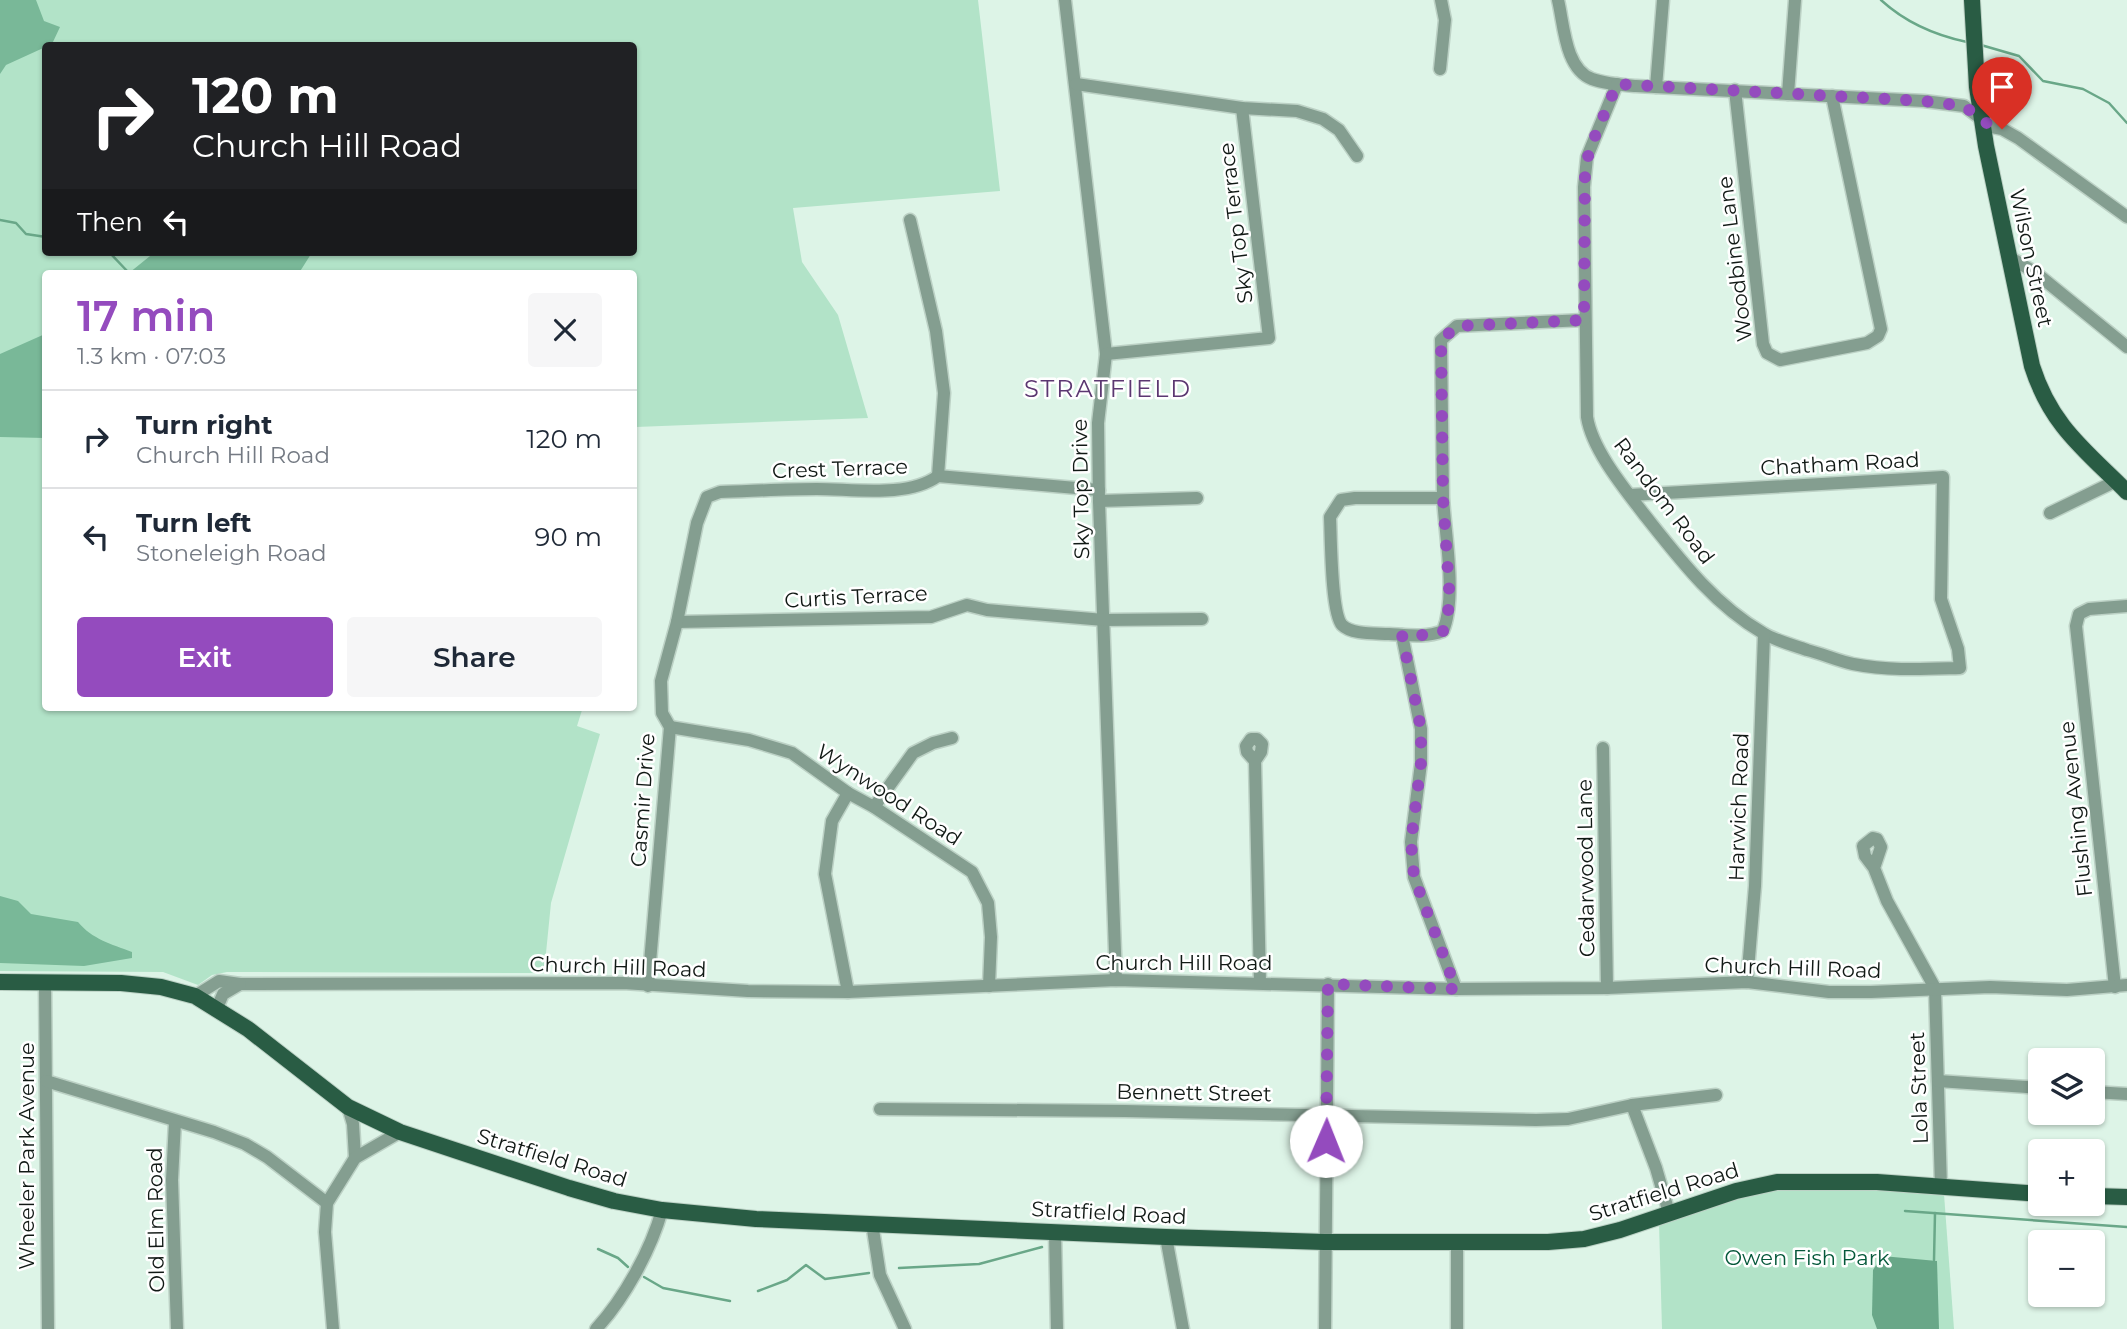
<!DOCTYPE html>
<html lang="en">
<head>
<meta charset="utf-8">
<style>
	body { margin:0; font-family:Montserrat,sans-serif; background:#f6f6f7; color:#1f2937; height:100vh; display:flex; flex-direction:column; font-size:26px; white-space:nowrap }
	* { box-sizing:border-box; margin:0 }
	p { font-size:23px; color:#747a83 }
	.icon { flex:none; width:38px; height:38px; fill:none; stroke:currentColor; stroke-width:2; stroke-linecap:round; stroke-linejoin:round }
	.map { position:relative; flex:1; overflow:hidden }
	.drawer { position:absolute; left:42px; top:270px; width:595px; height:441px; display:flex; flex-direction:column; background:#fff; border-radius:7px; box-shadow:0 2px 5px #0004 }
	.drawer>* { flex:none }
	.top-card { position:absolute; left:42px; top:42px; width:595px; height:214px; border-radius:7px; box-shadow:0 2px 5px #0004; background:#202124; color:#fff; overflow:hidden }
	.buttons { position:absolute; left:2028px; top:1048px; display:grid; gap:14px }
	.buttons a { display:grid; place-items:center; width:77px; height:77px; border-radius:7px; background:#fff; box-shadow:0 2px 5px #0004; font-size:35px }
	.pin { position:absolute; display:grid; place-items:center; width:60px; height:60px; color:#fff; margin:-72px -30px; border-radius:50% 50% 50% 0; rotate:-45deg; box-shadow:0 0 7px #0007 }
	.pin .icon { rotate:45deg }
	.me { position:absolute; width:77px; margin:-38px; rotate:1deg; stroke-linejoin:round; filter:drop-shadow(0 0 5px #0008) }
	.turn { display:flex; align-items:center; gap:24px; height:147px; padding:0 35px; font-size:32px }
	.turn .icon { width:91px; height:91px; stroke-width:2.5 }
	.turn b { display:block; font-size:49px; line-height:60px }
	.then { display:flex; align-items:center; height:66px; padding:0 35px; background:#0003; gap:14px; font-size:26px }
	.round { display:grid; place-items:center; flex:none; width:74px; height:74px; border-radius:7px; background:#f6f6f7 }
	.head { display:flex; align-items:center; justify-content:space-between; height:119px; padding:0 35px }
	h1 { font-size:42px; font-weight:600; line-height:52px; color:#944bbe }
	.button { display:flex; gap:14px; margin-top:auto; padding:14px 35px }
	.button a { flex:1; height:80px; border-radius:7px; background:#944bbe; color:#fff; font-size:28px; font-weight:600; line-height:80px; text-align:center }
	.button a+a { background:#f6f6f7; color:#1f2937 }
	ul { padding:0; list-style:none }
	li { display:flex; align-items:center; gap:21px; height:98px; padding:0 35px; border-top:2px solid #e0e1e3 }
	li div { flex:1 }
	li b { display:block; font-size:26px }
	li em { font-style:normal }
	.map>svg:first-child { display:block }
	.green { fill:#b2e3c8; fill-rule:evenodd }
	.forest { fill:#79b898 }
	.water { fill:#69a788 }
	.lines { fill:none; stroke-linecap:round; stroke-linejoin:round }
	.stream { stroke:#69a788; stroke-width:2.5 }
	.minor-casing { stroke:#bcd1c5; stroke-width:15 }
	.major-casing { stroke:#bcd1c5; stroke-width:18 }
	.minor { stroke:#849e90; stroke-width:12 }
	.major { stroke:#295c44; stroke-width:16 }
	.route { stroke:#944bbe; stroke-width:12; stroke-dasharray:0 21.6 }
	.labels { text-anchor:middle; stroke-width:5; stroke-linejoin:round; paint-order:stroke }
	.street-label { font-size:21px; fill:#111915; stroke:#fff }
	.park-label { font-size:21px; fill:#05583a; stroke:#fff }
	.quarter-label { font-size:24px; letter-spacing:2px; fill:#5b3771; stroke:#fff }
</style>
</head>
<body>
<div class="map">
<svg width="2127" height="1329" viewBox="0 0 2127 1329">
	<rect width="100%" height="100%" fill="#ddf4e7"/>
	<g class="green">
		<path d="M0,0h978l22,191 -207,17 9,54 36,53 30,103 -232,9 -2,20v-174h-588v434h537l-6,19 23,8 -49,169 -7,70 -317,-1 -15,3 -14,10 -35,-13 -163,-1zM46,46h588v206h-588z"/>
		<path d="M1876,1189l68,5 10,135h-292l-3,-106 103,-33z"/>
	</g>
	<g class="forest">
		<path d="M0,0h36l8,21 16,6 -8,17 -46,21 -6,9z"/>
		<path d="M155,252h162l-6,2 -12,19h-170z"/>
		<path d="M45,334v104l-45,-1v-83z"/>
		<path d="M0,896l18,5 13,13 47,8c14,17 33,22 54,30v6l-48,8 -84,-3z"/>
	</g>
	<path class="water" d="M1882,1256l55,5 2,68h-62l-5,-14 1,-45z"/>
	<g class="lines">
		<g class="stream">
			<path d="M1881,0c25,23 53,35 86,42"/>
			<path d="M1981,45l38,11 24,25 40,8 26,14 18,20"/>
			<path d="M0,220l16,3 10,11 20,3"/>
			<path d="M109,252l20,21"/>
			<path d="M1905,1211l222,16"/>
			<path d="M598,1249l20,9 10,9"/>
			<path d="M1934,1260l1,-47"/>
			<path d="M899,1268l80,-4 63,-17"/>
			<path d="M644,1277l19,11 67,13"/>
			<path d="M758,1291l29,-11 19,-15 19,14 44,-6"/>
		</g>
		<defs>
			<g id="minor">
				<path d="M1065,0l41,354 -8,69 1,78 17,479"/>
				<path d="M1558,0c6,25 7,69 34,79 14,5 30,6 44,7l288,15 40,5 28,21 10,2 16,9 109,79"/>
				<path d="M1440,69l5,-49 -4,-20"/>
				<path d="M1076,84l166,24 55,3 26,8 16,11 18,26"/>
				<path d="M1617,84l-30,73 -3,30 3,230c5,32 36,70 56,96 35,44 70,91 120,120 13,8 30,12 44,17 16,4 31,11 46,14 36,7 71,5 107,4l-2,-19 -17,-50 2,-122 -313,18"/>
				<path d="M1656,87l7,-87"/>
				<path d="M1735,90l28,254 4,9 13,7 87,-17 11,-7 3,-7 -49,-233"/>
				<path d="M1788,94l7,-94"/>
				<path d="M910,220l26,111 8,62 -6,83"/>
				<path d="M2011,258l25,15 91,74"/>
				<path d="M1106,354l163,-16 -27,-230"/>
				<path d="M1443,498h-88l-14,2 -11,17c1,20 1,96 12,108 10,10 34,8 47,9 18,1 37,4 54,-3 14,-34 2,-96 0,-134 -1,-52 -1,-105 -2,-157l16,-14 127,-6"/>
				<path d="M1099,501l98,-3"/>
				<path d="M2050,513l66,-32"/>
				<path d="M677,622l254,-5 36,-12 20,5 117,10 98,-1"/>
				<path d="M1402,635l19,94v34l-10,79 3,35 42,112"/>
				<path d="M670,727l79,13 43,13 56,40 26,14 98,65 16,31 3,34 -2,49"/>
				<path d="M1603,748l4,240"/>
				<path d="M1255,761l6,-9 1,-8 -5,-5h-6l-5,7 1,6 8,9 5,222"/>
				<path d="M848,793l-16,28 -7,53 23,118"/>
				<path d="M874,807l39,-54 20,-10 19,-5"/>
				<path d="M1874,868l7,-21 -4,-8 -4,-1 -10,8 2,10 9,12 13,33 48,87 6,199"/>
				<path d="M1747,982l8,-96 9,-252"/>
				<path d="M45,983l3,346"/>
				<path d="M648,986l22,-259 -8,-14 -1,-32 16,-59 20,-99 10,-26 13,-5c32,-1 65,-3 97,-3 36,0 91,9 121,-13l161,14"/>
				<path d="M2115,987l-39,-361 3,-12 10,-5 38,-3"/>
				<path d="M195,996l24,-15 21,3 383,-1 125,8 100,1 268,-12 340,9 151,-1 140,-6 82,10h42l119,-5 77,3 60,-5"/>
				<path d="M217,1008l6,-14 17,-10"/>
				<path d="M46,1081l168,51 31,12 22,13 60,46"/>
				<path d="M1938,1081l102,7"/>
				<path d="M2093,1092l34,2"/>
				<path d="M1632,1105l24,63 13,45"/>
				<path d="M348,1107l5,17 2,34"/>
				<path d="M880,1109l245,2 411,9 32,-1 64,-14 84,-10"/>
				<path d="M175,1122l-3,58 5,149"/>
				<path d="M872,1223l8,52 25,54"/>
				<path d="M1055,1232l2,97"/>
				<path d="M1166,1237l17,92"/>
				<path d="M1457,1243v86"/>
				<path d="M333,1329l-8,-97 2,-29 28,-45 45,-26"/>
				<path d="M596,1329c28,-30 55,-79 66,-119"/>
				<path d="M1325,1329l3,-345"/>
			</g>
			<g id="major">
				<path d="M1972,0l5,87 9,59 46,220c19,60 53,84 95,126"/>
				<path d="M0,982l121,1 40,4 34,9 53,33 100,78 52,25 169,56 45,13 48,9 94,9 410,18 158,5h224l36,-3 36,-9 116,-39 41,-9h100l163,12"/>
				<path d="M2093,1196l34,1"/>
			</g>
		</defs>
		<use href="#minor" class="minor-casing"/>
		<use href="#major" class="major-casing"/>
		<use href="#minor" class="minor"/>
		<use href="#major" class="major"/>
	</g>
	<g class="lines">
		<path class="route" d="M1326,1141l2,-157 128,5 -42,-112 -3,-35 10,-79v-34l-19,-94h30l11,-4 7,-28 -7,-105 -2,-158 16,-14 127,-6 1,-153 7,-24 25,-59 307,17 40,5 28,21 10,2"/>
	</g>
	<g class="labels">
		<g class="street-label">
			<text transform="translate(1236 223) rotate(-97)" y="7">Sky Top Terrace</text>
			<text transform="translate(2031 258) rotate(78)" y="7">Wilson Street</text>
			<text transform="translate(1735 259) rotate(-97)" y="7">Woodbine Lane</text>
			<text transform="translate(1840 464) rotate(-3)" y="7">Chatham Road</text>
			<text transform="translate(840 469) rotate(-2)" y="7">Crest Terrace</text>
			<text transform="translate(1081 489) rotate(-91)" y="7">Sky Top Drive</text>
			<text transform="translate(1664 501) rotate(53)" y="7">Random Road</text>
			<text transform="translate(856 597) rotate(-3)" y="7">Curtis Terrace</text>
			<text transform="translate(889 795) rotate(33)" y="7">Wynwood Road</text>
			<text transform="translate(643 800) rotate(-86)" y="7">Casmir Drive</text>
			<text transform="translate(1739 807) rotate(-88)" y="7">Harwich Road</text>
			<text transform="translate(2076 809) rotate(-96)" y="7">Flushing Avenue</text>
			<text transform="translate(1586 868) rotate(-91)" y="7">Cedarwood Lane</text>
			<text x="1184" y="970">Church Hill Road</text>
			<text transform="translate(618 967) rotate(2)" y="7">Church Hill Road</text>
			<text transform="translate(1793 968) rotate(2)" y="7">Church Hill Road</text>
			<text transform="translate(1919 1088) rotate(-92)" y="7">Lola Street</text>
			<text transform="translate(1194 1093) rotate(1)" y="7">Bennett Street</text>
			<text transform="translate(27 1156) rotate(-90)" y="7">Wheeler Park Avenue</text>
			<text transform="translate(552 1158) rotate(17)" y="7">Stratfield Road</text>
			<text transform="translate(1664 1192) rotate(-17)" y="7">Stratfield Road</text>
			<text transform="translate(1109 1213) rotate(3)" y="7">Stratfield Road</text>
			<text transform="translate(156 1220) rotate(-91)" y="7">Old Elm Road</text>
		</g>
		<g class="park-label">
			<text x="1807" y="1265">Owen Fish Park</text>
		</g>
		<g class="quarter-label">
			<text x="1108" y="397">STRATFIELD</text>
		</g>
	</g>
</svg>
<div class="buttons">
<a><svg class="icon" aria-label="layers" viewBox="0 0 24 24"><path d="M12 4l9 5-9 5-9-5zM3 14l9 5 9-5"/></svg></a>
<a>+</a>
<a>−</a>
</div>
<div class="pin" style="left:2002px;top:129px;background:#d93025"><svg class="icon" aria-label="arrive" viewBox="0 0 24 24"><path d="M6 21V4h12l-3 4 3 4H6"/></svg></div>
<svg class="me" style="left:1326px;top:1141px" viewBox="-20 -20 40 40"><circle r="19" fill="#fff"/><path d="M0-13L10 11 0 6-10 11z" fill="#944bbe"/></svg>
<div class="top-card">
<div class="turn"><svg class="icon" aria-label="right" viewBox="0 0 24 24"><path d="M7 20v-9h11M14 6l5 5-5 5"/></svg><div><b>120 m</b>Church Hill Road</div></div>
<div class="then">Then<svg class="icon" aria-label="left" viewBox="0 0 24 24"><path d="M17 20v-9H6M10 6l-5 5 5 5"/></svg></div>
</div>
<section class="drawer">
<div class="head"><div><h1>17 min</h1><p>1.3 km · 07:03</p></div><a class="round"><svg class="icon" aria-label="close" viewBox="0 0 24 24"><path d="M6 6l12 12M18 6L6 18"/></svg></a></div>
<ul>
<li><svg class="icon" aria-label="right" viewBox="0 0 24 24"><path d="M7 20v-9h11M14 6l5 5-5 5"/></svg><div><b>Turn right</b><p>Church Hill Road</p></div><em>120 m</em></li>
<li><svg class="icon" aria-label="left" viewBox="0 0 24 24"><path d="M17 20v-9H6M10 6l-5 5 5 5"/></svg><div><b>Turn left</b><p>Stoneleigh Road</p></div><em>90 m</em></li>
</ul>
<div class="button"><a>Exit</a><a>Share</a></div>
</section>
</div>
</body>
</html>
